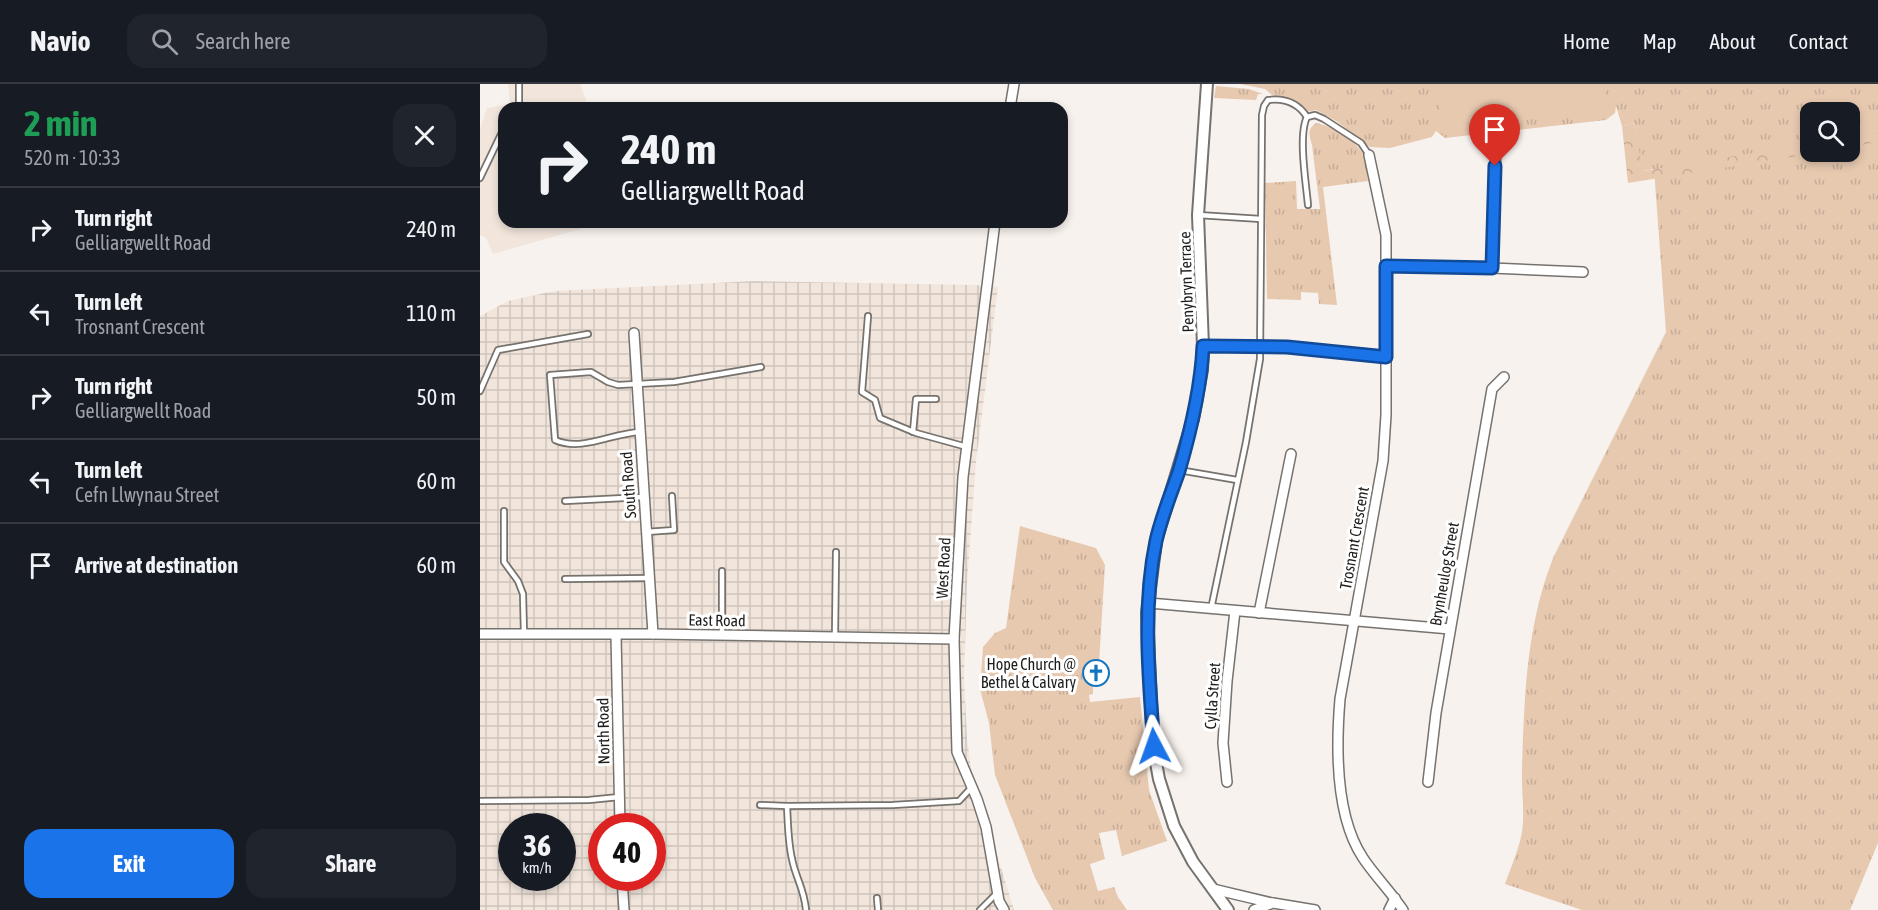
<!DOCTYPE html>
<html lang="en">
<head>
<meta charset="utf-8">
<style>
	body { margin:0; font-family:"Asap Condensed",sans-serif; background:#20242c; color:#f1f3f6; height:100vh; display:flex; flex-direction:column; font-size:22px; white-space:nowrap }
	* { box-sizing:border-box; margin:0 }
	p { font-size:20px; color:#9ea1a6 }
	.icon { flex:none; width:33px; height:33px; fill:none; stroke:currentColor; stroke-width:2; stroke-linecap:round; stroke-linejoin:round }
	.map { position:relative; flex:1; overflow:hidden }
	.drawer { display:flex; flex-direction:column; background:#171b24; width:480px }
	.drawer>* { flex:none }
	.hud { position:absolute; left:18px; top:18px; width:570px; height:126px; border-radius:18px; box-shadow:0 3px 9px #0003; background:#171b24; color:#f1f3f6; overflow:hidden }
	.tools { position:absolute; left:1320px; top:18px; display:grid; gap:12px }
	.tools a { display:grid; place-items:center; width:60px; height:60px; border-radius:12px; background:#171b24; box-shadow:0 3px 9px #0003; font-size:30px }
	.speed { position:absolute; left:18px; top:729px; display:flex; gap:12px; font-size:30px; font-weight:700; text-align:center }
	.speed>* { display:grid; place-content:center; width:78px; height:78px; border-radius:50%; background:#171b24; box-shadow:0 3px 9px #0003; line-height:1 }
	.speed small { font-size:15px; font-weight:400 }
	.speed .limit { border:9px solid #d22; background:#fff; color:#111 }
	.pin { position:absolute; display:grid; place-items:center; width:51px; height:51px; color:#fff; margin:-62px -26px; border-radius:50% 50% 50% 0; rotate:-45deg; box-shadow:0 0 6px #0007 }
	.pin .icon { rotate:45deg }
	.me { position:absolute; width:66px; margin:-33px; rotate:356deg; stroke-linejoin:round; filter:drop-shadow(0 0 4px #0008) }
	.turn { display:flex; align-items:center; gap:21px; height:126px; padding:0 24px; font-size:27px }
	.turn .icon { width:78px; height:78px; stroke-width:2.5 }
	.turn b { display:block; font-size:42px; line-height:51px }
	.round { display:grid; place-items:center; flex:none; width:63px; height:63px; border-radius:18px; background:#20242c }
	.head { display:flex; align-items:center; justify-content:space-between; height:102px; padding:0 24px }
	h1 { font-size:36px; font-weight:700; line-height:45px; color:#1e9e55 }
	.button { display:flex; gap:12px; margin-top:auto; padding:12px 24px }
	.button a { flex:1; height:69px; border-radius:18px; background:#1a73e8; color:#fff; font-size:24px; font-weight:700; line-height:69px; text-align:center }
	.button a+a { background:#20242c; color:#f1f3f6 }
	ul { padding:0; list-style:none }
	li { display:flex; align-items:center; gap:18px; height:84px; padding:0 24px; border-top:2px solid #363941 }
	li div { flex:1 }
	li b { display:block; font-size:22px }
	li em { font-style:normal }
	header { display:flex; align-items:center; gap:36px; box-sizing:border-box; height:84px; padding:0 30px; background:#171b24; border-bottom:2px solid #363941 }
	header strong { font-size:28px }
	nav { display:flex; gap:33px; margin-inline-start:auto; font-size:21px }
	.search { width:420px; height:54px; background:#20242c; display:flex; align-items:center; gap:15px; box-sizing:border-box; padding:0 21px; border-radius:18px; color:#9ea1a6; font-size:22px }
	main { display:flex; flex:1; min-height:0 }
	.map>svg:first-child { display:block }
	.built { fill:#f2e6dc }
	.industrial { fill:url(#industrial-grid); fill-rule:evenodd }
	.grass { fill:url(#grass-tufts); fill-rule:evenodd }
	.forest { fill:url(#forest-crowns) }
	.pitch { fill:#e7c9b0 }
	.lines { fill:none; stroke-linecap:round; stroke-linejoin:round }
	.service-casing { stroke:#76726e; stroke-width:8 }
	.minor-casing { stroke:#76726e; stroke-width:12 }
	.tertiary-casing { stroke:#76726e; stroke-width:14 }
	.service { stroke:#fff; stroke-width:4.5 }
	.minor { stroke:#fff; stroke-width:9 }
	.tertiary { stroke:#fff; stroke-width:10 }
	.route-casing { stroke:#114b97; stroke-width:15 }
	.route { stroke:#1a73e8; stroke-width:10 }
	.labels { text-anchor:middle; stroke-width:6; stroke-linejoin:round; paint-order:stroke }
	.street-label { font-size:16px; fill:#1f1d1c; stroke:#fff }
	.poi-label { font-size:16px; fill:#1f1d1c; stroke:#fff; text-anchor:end }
</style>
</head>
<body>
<header>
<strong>Navio</strong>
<div class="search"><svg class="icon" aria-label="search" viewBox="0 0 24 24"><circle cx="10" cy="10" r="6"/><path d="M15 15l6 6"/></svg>Search here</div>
<nav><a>Home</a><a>Map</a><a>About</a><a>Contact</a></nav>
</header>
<main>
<section class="drawer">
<div class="head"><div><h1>2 min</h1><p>520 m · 10:33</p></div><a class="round"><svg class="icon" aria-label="close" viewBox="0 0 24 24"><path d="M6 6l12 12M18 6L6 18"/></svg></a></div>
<ul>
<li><svg class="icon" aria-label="right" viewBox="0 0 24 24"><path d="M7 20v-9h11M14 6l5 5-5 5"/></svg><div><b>Turn right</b><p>Gelliargwellt Road</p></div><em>240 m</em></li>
<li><svg class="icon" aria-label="left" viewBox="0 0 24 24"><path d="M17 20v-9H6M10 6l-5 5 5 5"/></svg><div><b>Turn left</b><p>Trosnant Crescent</p></div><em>110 m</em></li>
<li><svg class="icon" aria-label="right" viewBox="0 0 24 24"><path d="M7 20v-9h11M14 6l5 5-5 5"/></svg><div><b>Turn right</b><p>Gelliargwellt Road</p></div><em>50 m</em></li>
<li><svg class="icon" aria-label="left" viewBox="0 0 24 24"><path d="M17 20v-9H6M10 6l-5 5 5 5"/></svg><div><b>Turn left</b><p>Cefn Llwynau Street</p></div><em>60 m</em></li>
<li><svg class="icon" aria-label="arrive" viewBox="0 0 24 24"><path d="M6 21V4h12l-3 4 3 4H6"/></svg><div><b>Arrive at destination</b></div><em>60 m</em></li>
</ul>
<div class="button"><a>Exit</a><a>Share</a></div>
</section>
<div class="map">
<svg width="1398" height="826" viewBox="0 0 1398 826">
	<defs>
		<pattern id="industrial-grid" width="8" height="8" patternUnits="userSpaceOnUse" patternTransform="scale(1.5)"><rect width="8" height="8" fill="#f2e6dc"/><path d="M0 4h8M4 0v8" fill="none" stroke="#cfc5bc"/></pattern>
		<pattern id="grass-tufts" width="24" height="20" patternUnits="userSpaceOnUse" patternTransform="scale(1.5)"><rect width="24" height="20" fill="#e7c9b0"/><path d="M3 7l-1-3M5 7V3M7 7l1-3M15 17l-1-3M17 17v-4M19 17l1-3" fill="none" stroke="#c6ac97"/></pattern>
		<pattern id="forest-crowns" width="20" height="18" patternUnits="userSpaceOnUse" patternTransform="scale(1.5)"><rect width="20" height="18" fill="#e7c9b0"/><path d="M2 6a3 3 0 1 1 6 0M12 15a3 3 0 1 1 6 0" fill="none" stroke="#c6ac97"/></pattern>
	</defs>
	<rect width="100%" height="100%" fill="#f8f2ee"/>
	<path class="built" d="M28,0h72l9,24h-85v114h101l-112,32 -7,-16 -6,-3v-106l7,-21 23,-4z"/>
	<path class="industrial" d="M275,197l221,4 22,2 -22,175 -9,122 -3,93 3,61 5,38 17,41 9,41 16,52h-534v-594l28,-15 46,-10zM32,742h50v52h-50zM122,742h50v52h-50z"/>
	<g class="grass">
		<path d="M760,0h638v759l-28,67h-268l-77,-26c6,-17 14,-35 17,-52 3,-21 -1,-43 0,-64 2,-72 5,-146 32,-212l112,-224 -12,-163 -12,2 -8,-48 -12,3 -6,-20 -1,7 -9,7 -161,18 -9,-7 -4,6 -42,11 -20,-1 -32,-25 -22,-12 -9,2 -15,-12 -20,-5 -7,-6zM1330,28h40v40h-40z"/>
		<path d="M736,2l33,3 14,5h-5l-2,6 -42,-2z"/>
		<path d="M836,39c14,2 43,19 48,33 2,7 3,17 4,25l-45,6 14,118 -18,-1 -1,-11 -17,-1v8l-34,-1 -2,-116 31,-2 1,28h23l-8,-64c-3,-10 -5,-16 4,-22z"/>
		<path d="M540,442l76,22 9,17 -6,99h-6v30l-4,1 1,7 50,-5 9,93 18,51 -45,15 -6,-26 -17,3 6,26 -15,5 8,27 16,-4 4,10 9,13h-74l-18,-32 -40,-103 -6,-52 -9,-34 3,-42 12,-14 11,-5z"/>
	</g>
	<g class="forest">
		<path d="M1154,39l9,48 167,-27v8h13l-195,31 -6,-57z"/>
		<path d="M1398,49v9l-28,5v-10z"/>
	</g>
	<path class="pitch" d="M958,0h166l3,28 -165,16z"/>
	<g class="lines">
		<defs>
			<g id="service">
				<path d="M39,0v24"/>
				<path d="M0,94l24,-50"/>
				<path d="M828,121c-2,-22 -10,-70 -1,-88l8,-2 9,4 37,24 8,12"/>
				<path d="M718,131l63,4"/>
				<path d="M388,232l-6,76 13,8 5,18 36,15 51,14"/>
				<path d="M0,307l18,-41 90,-16"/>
				<path d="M160,348c-28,1 -58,20 -85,8l-5,-65 41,-3 17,10 10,3 56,-3 87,-15"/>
				<path d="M433,348l3,-33h20"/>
				<path d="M699,386l58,10"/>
				<path d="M85,417l79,-4"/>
				<path d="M24,427v51l14,19 5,13 1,40"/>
				<path d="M166,448l28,-2 -2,-34"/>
				<path d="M242,487v64"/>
				<path d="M85,495l84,-1"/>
				<path d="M731,525l35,-167 14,-83 2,-244 2,-9 4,-6c16,-2 30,3 39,17"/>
				<path d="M355,552l1,-84"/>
				<path d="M0,717l109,-1 30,-3"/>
				<path d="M280,721l27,1 106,-1 66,-4 13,-14"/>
				<path d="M307,722c1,18 1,36 5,53 4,20 12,29 14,51"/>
				<path d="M172,776l5,-17"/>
				<path d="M397,814l1,12"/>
				<path d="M500,826l17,-17"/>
			</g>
			<g id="minor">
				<path d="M530,24l4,-24"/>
				<path d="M889,71l17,80v180l-3,46 -43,238c-4,48 -5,117 23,159 12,18 28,34 40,52"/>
				<path d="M515,138l-32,255 -9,162 3,113 20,47 9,28 13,74 5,9"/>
				<path d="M906,182l106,2 91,4"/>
				<path d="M1012,184l4,-122"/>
				<path d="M154,249l19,301"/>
				<path d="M723,262l84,1 99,10"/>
				<path d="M669,519l301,26"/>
				<path d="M779,529l32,-159"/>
				<path d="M0,550h173l301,5"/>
				<path d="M136,551l4,191"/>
				<path d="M747,698l-4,-39 4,-62 8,-70"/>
				<path d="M948,698l8,-69 56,-324 12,-12"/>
				<path d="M142,794l2,32"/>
				<path d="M733,805l59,14"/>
				<path d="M774,826l19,-7 42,7"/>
				<path d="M909,826l6,-12"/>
			</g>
			<path id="tertiary" d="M727,0l-9,131 5,131 -1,24 -9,49 -37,122 -9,72 6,133 6,33 15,47 19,36 35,48"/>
		</defs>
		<use href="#service" class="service-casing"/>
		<use href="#minor" class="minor-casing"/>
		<use href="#tertiary" class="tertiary-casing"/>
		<use href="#service" class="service"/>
		<use href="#minor" class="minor"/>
		<use href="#tertiary" class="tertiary"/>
	</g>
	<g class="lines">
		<defs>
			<path id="route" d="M674,662c-5,-67 -12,-138 2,-205 5,-23 15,-47 23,-70 12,-41 22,-82 24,-125l84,1 99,10v-91l106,2 3,-102"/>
		</defs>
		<use href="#route" class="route-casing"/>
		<use href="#route" class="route"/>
	</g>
	<defs>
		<symbol id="church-ring" viewBox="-11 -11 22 22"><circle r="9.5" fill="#fff" stroke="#1275c1" stroke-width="1.5"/><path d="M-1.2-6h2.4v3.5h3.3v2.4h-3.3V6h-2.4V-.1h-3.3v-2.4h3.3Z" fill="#1275c1"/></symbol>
	</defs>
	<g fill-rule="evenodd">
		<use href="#church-ring" x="601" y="574" width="30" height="30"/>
	</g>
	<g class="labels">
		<g class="street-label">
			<text transform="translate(706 198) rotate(-92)" y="6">Penybryn Terrace</text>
			<text transform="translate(148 401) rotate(-94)" y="6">South Road</text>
			<text transform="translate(874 454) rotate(-80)" y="6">Trosnant Crescent</text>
			<text transform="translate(463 484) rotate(-87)" y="6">West Road</text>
			<text transform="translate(964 490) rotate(-80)" y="6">Brynheulog Street</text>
			<text transform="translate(237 536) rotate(1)" y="6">East Road</text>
			<text transform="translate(732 612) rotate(-86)" y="6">Cylla Street</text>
			<text transform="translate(123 647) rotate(-91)" y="6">North Road</text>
		</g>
		<g class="poi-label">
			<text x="596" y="586">Hope Church @<tspan x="596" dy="18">Bethel &amp; Calvary</tspan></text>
		</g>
	</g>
</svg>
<div class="tools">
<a><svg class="icon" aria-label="search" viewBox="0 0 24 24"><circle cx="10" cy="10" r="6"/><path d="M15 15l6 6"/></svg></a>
</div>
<div class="speed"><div>36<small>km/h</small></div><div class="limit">40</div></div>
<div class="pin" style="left:1015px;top:82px;background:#d93025"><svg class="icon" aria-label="arrive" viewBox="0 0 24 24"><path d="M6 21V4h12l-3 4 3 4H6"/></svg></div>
<svg class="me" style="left:674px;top:662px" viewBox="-20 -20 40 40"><path d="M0-17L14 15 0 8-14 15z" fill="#1a73e8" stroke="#fff" stroke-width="4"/></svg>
<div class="hud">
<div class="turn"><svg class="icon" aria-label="right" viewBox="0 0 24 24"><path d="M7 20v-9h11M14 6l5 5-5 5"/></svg><div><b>240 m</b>Gelliargwellt Road</div></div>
</div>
</div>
</main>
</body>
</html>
